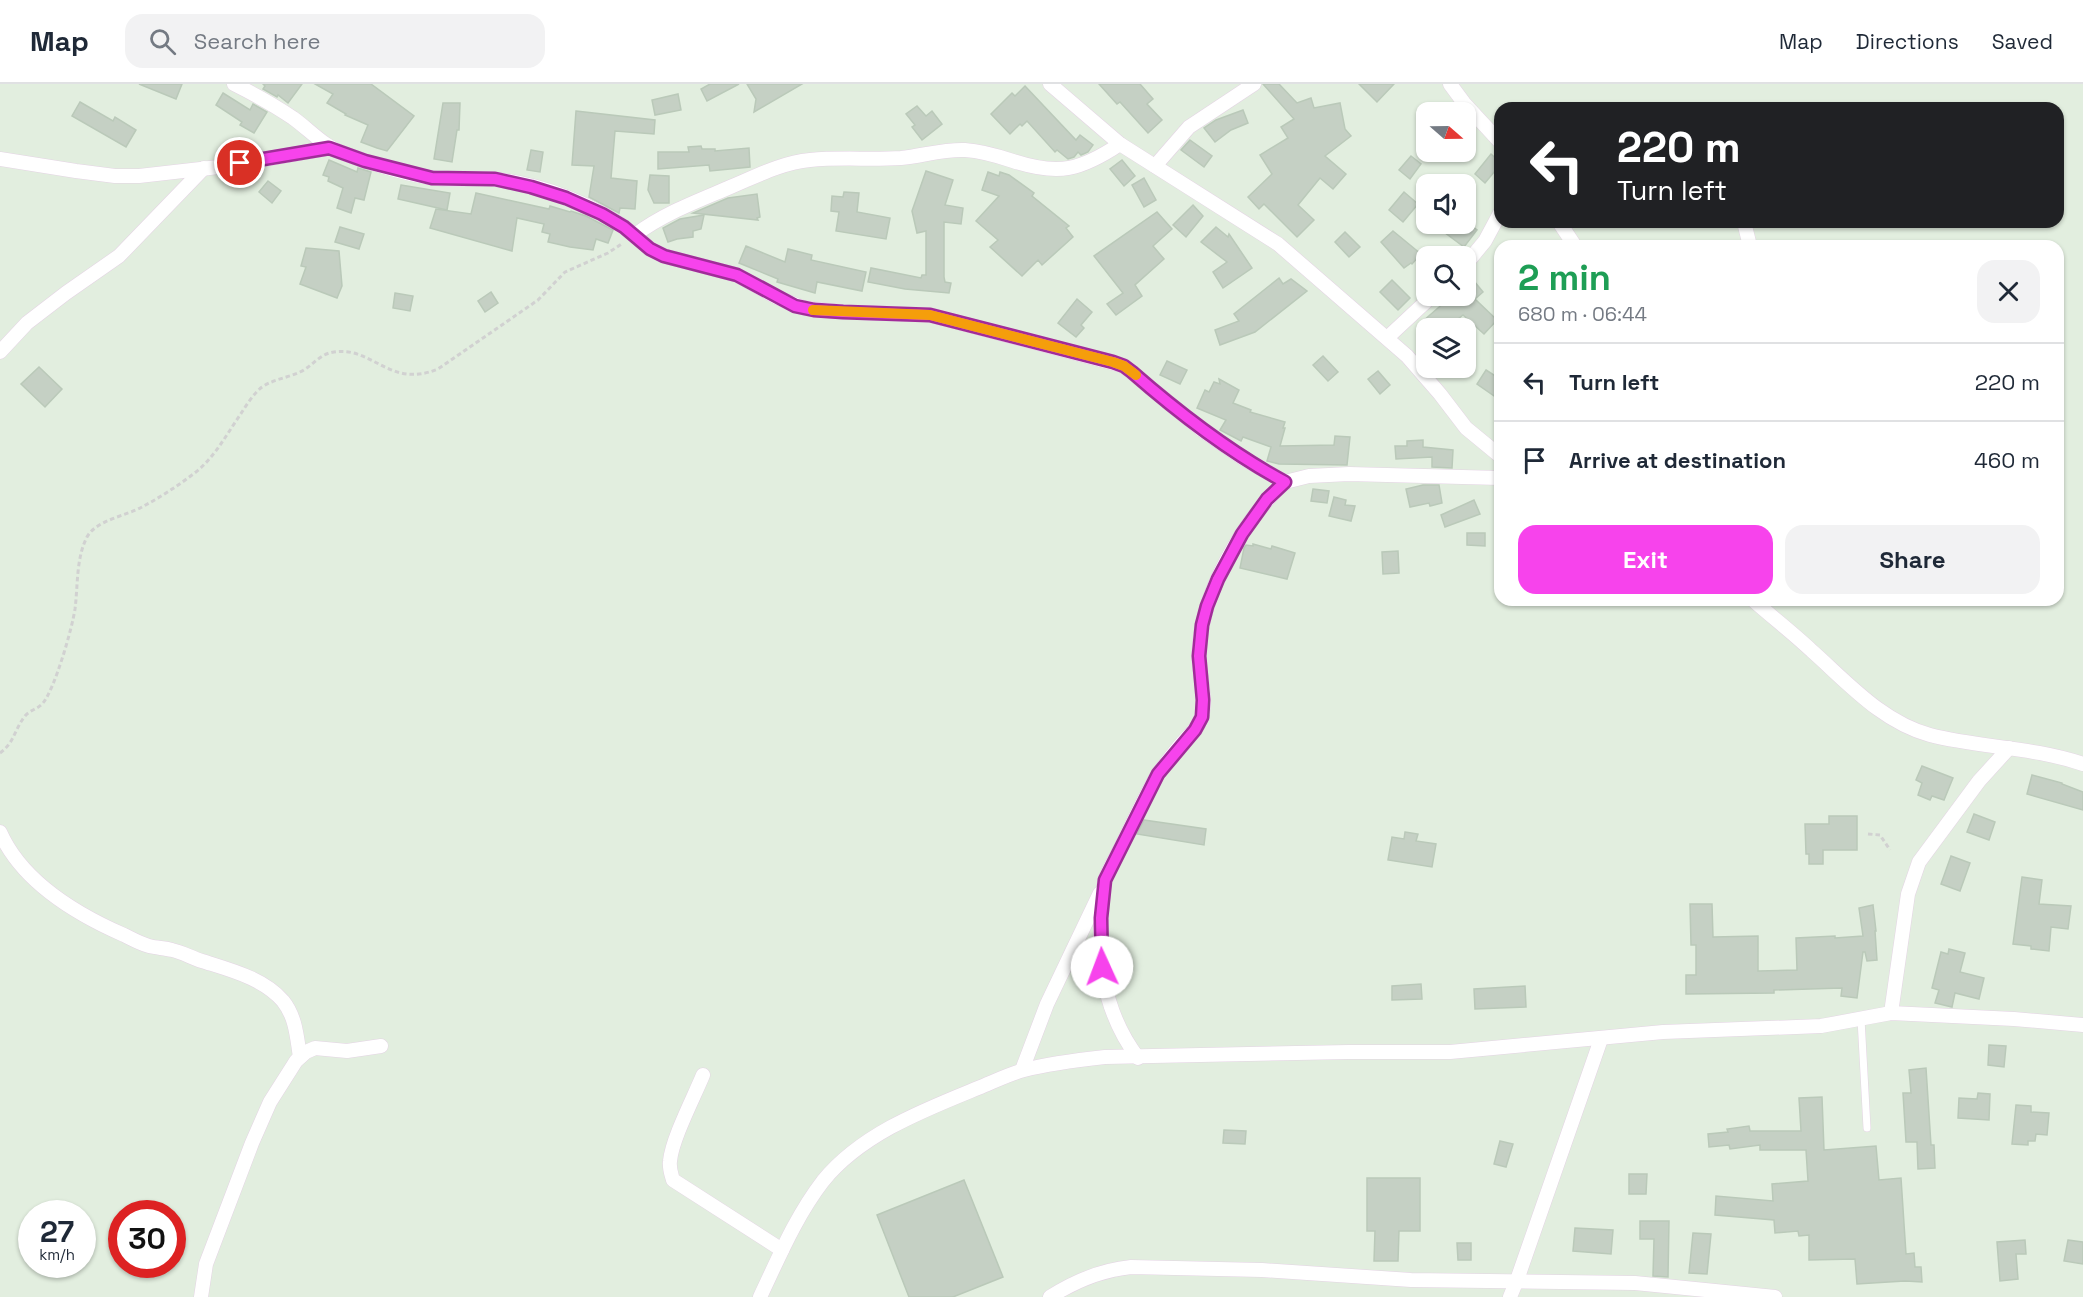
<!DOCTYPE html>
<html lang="en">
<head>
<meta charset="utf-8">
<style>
	body { margin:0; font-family:"Space Grotesk",sans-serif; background:#f2f2f3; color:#1f2937; height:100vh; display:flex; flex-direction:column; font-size:22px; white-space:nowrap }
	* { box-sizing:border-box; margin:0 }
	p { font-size:20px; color:#747a83 }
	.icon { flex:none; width:33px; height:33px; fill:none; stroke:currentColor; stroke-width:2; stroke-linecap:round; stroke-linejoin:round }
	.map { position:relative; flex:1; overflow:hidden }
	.panel { position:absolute; left:1494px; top:156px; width:570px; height:366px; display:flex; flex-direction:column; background:#fff; border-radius:18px; box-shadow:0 2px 4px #0004 }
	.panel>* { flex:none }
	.top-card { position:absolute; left:1494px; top:18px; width:570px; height:126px; border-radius:18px; box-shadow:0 2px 4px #0004; background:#202124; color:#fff; overflow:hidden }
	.needle { width:39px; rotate:110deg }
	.buttons { position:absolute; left:1416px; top:18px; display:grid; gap:12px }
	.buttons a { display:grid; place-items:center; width:60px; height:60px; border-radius:12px; background:#fff; box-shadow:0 2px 4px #0004; font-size:30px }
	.speed { position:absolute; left:18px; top:1116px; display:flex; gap:12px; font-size:30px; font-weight:700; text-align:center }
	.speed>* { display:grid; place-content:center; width:78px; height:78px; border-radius:50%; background:#fff; box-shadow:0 2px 4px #0004; line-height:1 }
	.speed small { font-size:15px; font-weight:400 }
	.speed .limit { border:9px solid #d22; background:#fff; color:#111 }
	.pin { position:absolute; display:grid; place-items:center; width:51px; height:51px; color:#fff; margin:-26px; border:3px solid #fff; border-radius:50%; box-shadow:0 2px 6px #0007 }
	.me { position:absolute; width:66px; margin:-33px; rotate:358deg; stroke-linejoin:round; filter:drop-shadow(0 0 4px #0008) }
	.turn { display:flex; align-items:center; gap:21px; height:126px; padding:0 24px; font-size:27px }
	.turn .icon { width:78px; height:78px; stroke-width:2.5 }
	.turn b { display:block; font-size:42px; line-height:51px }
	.round { display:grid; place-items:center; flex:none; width:63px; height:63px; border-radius:18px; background:#f2f2f3 }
	.summary { display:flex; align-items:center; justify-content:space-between; height:102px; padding:0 24px }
	h1 { font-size:36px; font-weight:800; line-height:45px; color:#1e9e55 }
	.action { display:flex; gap:12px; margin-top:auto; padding:12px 24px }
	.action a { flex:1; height:69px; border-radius:18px; background:#f743ec; color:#fff; font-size:24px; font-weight:800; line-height:69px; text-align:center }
	.action a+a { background:#f2f2f3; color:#1f2937 }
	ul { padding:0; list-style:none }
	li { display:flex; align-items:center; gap:18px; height:78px; padding:0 24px; border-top:2px solid #e0e1e3 }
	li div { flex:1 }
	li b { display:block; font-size:22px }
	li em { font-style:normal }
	header { display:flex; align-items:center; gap:36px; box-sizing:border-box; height:84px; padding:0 30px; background:#fff; border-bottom:2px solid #e0e1e3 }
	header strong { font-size:28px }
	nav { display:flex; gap:33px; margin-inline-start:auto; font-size:21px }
	.search { width:420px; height:54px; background:#f2f2f3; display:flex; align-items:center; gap:15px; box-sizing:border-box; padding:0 21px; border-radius:18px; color:#747a83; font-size:22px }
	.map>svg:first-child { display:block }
	.building { fill:#c5d0c4; stroke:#bac9b9; stroke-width:1.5 }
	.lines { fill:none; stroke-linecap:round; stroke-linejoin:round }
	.lane-casing { stroke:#e4d4e4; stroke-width:8 }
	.street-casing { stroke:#e4d4e4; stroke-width:15 }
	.path { stroke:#d1d1d1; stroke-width:3; stroke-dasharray:4.5 3; stroke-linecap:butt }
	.lane { stroke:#fff; stroke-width:7 }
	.street { stroke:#fff; stroke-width:14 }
	.route-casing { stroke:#a12c99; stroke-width:15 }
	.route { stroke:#f743ec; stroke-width:10 }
	.slow { stroke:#f59e0b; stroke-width:10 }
</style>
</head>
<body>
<header>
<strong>Map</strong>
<div class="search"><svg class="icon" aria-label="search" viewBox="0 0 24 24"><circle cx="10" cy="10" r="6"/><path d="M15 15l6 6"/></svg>Search here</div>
<nav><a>Map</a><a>Directions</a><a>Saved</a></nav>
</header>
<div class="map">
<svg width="2083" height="1213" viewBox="0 0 2083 1213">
	<rect width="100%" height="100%" fill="#e2eedf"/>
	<g class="building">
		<path d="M139,0h43l-6,15z"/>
		<path d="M263,0h39l-14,19 -10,-8 -1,2 -14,-8 2,-3z"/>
		<path d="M315,0h56l43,32 -27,35 -10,-3 -16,-6 7,-17 -23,-10 1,-1 -19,-11 6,-9z"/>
		<path d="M710,0h29l-32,17 -6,-12z"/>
		<path d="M747,0h55l-48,28 2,-13z"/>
		<path d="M1099,0h41l13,15 -6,5 15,16 -14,13 -28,-31 -3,2z"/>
		<path d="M1263,0h16l18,19 14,-5 3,10 26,-5 5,26 6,7 -26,20 21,18 -13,15 -13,-11 -22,27 16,15 -17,17 -33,-33 -5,5 -11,-12 24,-23 -12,-19 28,-17 -7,-11 13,-8z"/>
		<path d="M1359,0h35l-17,18z"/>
		<path d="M1025,2l51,54 4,-5 13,10 -5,7 -7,3 -3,-3 -4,5 -6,2 -11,-9 -2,2 -28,-31 -5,5 -2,-2 -10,10 -19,-20 21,-21 3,3z"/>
		<path d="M223,9l27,17 3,-6 14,8 -13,21 -14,-8 2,-3 -26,-17z"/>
		<path d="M678,10l3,16 -26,5 -3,-15z"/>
		<path d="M80,18l33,19 2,-4 21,13 -10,17 -54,-31z"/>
		<path d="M443,19h17l-1,27h-2l-5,32 -18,-3z"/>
		<path d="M917,22l9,10 6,-5 10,13 -20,16 -10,-13 3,-2 -9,-11z"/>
		<path d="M1243,26l5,13 -17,7 -16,12 -11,-14 12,-8z"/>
		<path d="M576,27l79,9 -1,14 -39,-3 -4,47 26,3 -2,28 -15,-1 -1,5 -30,-16 5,-31 -22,-1z"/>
		<path d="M1190,56l22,16 -8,11 -23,-17z"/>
		<path d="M701,62l1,3h13v2l34,-3 1,19 -40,4 -1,-6 -51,4v-17h31l-1,-5z"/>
		<path d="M531,66l12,2 -3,20 -13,-2z"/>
		<path d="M1491,70l9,8v3l-15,18 -10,-9z"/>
		<path d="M1411,72l10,8 -11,15 -11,-9z"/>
		<path d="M329,76l28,12 1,-4 13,4 -7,28 -9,-2 -4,15 -14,-5 6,-20 -15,-7 1,-4 -6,-2z"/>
		<path d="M1122,76l13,16 -11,10 -14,-17z"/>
		<path d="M926,87l27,9 -8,25 18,3 -2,16 -17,-2v55l1,5 6,1 -2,10 -44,-4 -37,-7 3,-14 50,10 1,-3h4v-44l-9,2 -5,-22z"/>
		<path d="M988,88l11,4 1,-4 9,3 25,18 -2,3 37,30 -3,2 7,9 -31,28 -4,-5 -16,16 -32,-29 8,-7 -22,-19 23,-25 -17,-6z"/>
		<path d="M650,91l19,1v27h-15l-6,-13z"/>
		<path d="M1144,94l12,22 -12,7 -12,-22z"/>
		<path d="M268,97l13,10 -9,12 -13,-11z"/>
		<path d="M401,101l49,8 -3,17 -49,-11z"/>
		<path d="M844,108l15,1 -2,19 33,6 -4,21 -50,-8 3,-19 -8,-1 1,-15 11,1z"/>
		<path d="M1404,108l14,12 -15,18 -14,-12z"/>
		<path d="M476,109l73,16 1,-3 20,6 1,-1 15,5 27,14 -5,13 -12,-4 -3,11 -23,-3 -22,-5 2,-8 -8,-2 2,-8 -27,-6 -5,33 -82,-23 6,-19 35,5z"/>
		<path d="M757,110l3,23 -3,1 1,2 -65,-7 35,-15z"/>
		<path d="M1193,121l10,11 -17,21 -13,-12z"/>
		<path d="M1157,128l15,17 -19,17 11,13 -29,26 7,11 -26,19 -9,-11 16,-11 -29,-37z"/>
		<path d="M704,131l-3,14 -8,2v6l-16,2 -9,3 -5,-14 17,-9z"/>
		<path d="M1467,138l10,8 -13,17 -20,-15 5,-8h5l7,4z"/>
		<path d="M340,143l24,7 -5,15 -24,-7z"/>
		<path d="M1216,143l12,10 1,-3 23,34 -29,20 -10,-16 14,-10 -26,-20z"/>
		<path d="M1393,147l28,23 -9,10 -1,-1 -7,5 -23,-26z"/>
		<path d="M1345,148l15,15 -11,10 -14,-15z"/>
		<path d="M746,162l39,16 3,-13 24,6 -1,5 55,12 -4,19 -45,-9 -2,11 -38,-11 1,-3 -39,-16z"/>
		<path d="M306,164l33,3 3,35 -5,12 -37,-14 6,-17 -5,-1z"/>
		<path d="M1279,194l4,6 8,-5 16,12 -52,41 -35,13 -5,-15 24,-9 -5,-7z"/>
		<path d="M1392,196l18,18 -12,12 -18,-18z"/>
		<path d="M1474,197l9,11 -8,7 22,21 -13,14 -21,-19 -16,13h-18l-6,-7 23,-20 -5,-5h25v-8z"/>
		<path d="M491,208l7,11 -13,9 -7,-11z"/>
		<path d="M395,209l18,3 -3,15 -17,-3z"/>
		<path d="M1077,215l15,13 -11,13 3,3 -8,9 -18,-14z"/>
		<path d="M1323,272l15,16 -10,9 -15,-16z"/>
		<path d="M1167,277l20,9 -7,14 -20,-9z"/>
		<path d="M39,283l23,22 -17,18 -24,-23z"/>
		<path d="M1486,286l14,9v21l-23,-16z"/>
		<path d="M1378,287l12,14 -10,9 -12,-15z"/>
		<path d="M1219,295l20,11 -6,13 18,7 -1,2 35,10 -2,6h2l-5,18 54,-1 1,-9 15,1 -3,28 -68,-1 -12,-3 4,-14 -28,-10 -2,4 -21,-11 6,-10 -29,-12 8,-18 4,2 5,-10 6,2z"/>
		<path d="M1423,356v7l30,3 -1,18 -20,-1v-10l-36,2 -1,-13h12v-5z"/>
		<path d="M1423,401h16l3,18 -12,3 -1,-3 -19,4 -4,-18z"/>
		<path d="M1313,405l16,2 -2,12 -16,-2z"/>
		<path d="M1334,413l12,3 -1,5 10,1 -4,15 -22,-5z"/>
		<path d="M1474,416l6,14 -35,13 -4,-12z"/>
		<path d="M1467,449h18v13l-18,-1z"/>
		<path d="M1253,460l18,5 1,-3 23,7 -8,26 -47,-11 4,-20 2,-3 7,1z"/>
		<path d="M1398,467l1,22 -16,1 -1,-22z"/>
		<path d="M1922,682l31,12 -9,22 -12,-4 -2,4 -12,-5 4,-12 -6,-3z"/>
		<path d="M2032,691l30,8v1l21,8v18l-56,-16z"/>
		<path d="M1974,730l21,8 -6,18 -22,-8z"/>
		<path d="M1829,732h28v34h-34v14h-14v-10h-3l-1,-30h24z"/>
		<path d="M1144,736l62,9 -2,16 -67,-11z"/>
		<path d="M1405,748l13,2 -2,7 20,3 -4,23 -44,-7 4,-23 12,2z"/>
		<path d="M1951,772l19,7 -10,28 -19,-7z"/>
		<path d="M2022,793l20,3 -3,24 32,2 -3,23 -17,-2 -2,24 -18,-2v-3l-18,-2z"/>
		<path d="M1690,820h22l1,33 45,-1v35l39,-1 -1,-32 39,-2v2l28,-2 -4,-28 14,-3 3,26h-1l2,29 -10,1 -2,-9h-2l-6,46 -16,-2 1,-8 -68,2v3l-88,1v-19h10v-30h-5z"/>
		<path d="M1949,865l16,4 -5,19 24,6 -5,21 -24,-6 -3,14 -17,-4 4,-13 -7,-2 9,-36 7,2z"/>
		<path d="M1421,900l1,15 -30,1v-14z"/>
		<path d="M1525,902l1,21 -51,2 -1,-20z"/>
		<path d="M1989,961l17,1 -2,21 -16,-2z"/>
		<path d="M1926,984l5,77h3l1,23 -17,1 -1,-27h-11l-3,-49h8l-2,-23z"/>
		<path d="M1978,1009l12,1 -1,26 -31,-2 1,-20 18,1z"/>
		<path d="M1822,1013l2,53 52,-4 3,34 22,-2 5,76 8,-1 1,14h6l1,15 -17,-1 -48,3 -2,-25 -46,1v-25l-10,1 -1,-5 -23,2 -1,-13 -59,-5 1,-19 57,5 -1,-17 36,-3 -2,-31h-46v-5l-30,4 -1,-4 -20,2 -1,-13 20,-2 -1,-3 22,-3 1,5h51l-2,-33z"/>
		<path d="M2016,1021l15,1v6l18,1 -2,22 -11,-1 -1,7h-7v4l-16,-1z"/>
		<path d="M1224,1046l22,1 -1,13 -22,-1z"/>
		<path d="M1500,1057l13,3 -7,23 -12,-3z"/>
		<path d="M1629,1090h18l-1,20h-17z"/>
		<path d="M1367,1094h53v53h-21l-1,30h-24l1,-30h-8z"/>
		<path d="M964,1096l39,97 -50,20h-44l-32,-82z"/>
		<path d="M1640,1137h29l-1,56 -15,-1 1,-37h-14z"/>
		<path d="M1575,1144l38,2 -2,24 -38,-3z"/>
		<path d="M1693,1149l18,1 -4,40 -18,-1z"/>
		<path d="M2025,1156l1,14h-10l2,25 -18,2 -3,-39z"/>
		<path d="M2068,1156l15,2v22l-19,-3z"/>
		<path d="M1457,1159h14v17h-13z"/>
	</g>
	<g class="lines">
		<defs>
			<path id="lane" d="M1861,935l6,109"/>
			<g id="street">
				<path d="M234,0c20,10 40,21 59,34 18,13 31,29 52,36 28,10 58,20 88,24 19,3 39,0 59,1 48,4 105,26 143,56 28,-21 60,-33 93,-47 27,-11 52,-25 82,-28 30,-3 61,0 91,-2 21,-2 43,-9 64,-8 16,1 33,6 48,11 46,15 68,9 107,-17"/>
				<path d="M1050,0l70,60 158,100 129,112 33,38 26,34 34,28"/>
				<path d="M1450,0l14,19 36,39"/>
				<path d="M0,75l76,12 39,5h24l88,-10 102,-18"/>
				<path d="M1155,82l34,-39 65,-43"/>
				<path d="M1559,138l16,24"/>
				<path d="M1744,138l6,24"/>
				<path d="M635,151l15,14 14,7 73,19 39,22 28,11 39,4 87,3 194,51 78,64 42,29 41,23 24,-6 40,-2 151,4"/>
				<path d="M1466,180l19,-23 15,-28"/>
				<path d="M1387,254l45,-42"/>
				<path d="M0,268l27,-29 39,-30 53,-37 85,-88"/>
				<path d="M1753,516c19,17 40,33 59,51 36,32 70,71 118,84 51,13 103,12 153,29"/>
				<path d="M0,748c22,50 76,82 124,103 8,4 17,9 25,11 8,2 16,2 23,4 10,2 20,8 30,11 28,9 61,17 81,40 13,16 14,37 17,56"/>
				<path d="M1891,929l17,-119 11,-32 60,-81 30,-33"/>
				<path d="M1138,974c-33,-44 -42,-96 -36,-151 1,-9 1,-19 3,-27 4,-13 13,-25 18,-37 11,-23 22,-47 35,-69 8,-11 16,-22 25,-32 6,-7 14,-13 17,-21 9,-20 -2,-47 -1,-68 2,-60 43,-131 86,-171"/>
				<path d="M1022,986l25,-66 53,-111"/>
				<path d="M703,991c-9,22 -31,64 -33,86 -1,7 1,12 3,19l109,70"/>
				<path d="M201,1213l5,-33 46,-121 18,-41 26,-41 10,-9 9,-4 32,3 34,-5"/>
				<path d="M760,1213c19,-40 36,-81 63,-116 38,-47 101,-71 155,-93 15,-6 31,-14 46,-18 27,-7 54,-10 81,-13l244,-5h101l213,-20 158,-6 70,-13 123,6 69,6"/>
				<path d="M1050,1213c25,-16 52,-27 81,-30l131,3 149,10 224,3 140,14"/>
				<path d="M1510,1213l7,-17 84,-241"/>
			</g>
		</defs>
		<use href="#lane" class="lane-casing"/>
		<use href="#street" class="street-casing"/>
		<g class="path">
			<path d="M0,669c15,-11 14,-23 25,-37 5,-6 13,-7 18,-13 12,-15 29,-74 32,-94 3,-23 1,-51 12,-72 9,-17 39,-21 55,-30 17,-9 34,-20 50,-32 21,-15 33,-38 48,-60 6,-9 13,-21 22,-28 12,-8 25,-9 38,-15 13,-6 19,-18 34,-20 39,-6 55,37 104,17l100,-69 27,-28 43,-19 15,-10"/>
			<path d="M1868,750l12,1 10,15"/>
		</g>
		<use href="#lane" class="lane"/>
		<use href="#street" class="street"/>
	</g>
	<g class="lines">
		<defs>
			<path id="route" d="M240,79l89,-15 36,13 67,17 63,1 36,8 35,11 36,16 22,13 26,22 14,7 73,19 58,31 19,4 29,2 87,3 183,47 11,4 8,6c48,42 97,80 153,110l-18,17 -25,35 -24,45 -11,27 -5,19 -3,31 4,44 -1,17 -7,13 -37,44 -53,106 -4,38 1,49"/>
		</defs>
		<use href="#route" class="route-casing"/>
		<use href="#route" class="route"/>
		<path class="slow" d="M813,226l117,5 183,47 11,4 12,9"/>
	</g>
</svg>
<div class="buttons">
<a><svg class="needle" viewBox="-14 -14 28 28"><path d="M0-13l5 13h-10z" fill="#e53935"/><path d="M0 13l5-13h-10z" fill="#747a83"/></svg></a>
<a><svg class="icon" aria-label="sound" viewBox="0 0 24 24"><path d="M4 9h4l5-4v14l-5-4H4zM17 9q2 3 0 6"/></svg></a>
<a><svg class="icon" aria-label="search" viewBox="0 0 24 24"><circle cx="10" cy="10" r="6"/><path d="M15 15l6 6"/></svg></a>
<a><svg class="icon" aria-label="layers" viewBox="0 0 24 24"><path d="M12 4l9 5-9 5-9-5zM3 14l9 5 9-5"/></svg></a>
</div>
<div class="speed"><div>27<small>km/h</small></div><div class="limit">30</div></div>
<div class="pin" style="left:240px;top:79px;background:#d93025"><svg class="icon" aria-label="arrive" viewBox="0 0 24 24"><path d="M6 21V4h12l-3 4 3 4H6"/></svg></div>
<svg class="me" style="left:1102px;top:883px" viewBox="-20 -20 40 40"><circle r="19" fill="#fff"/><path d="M0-13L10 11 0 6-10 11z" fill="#f743ec"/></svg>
<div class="top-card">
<div class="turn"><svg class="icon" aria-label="left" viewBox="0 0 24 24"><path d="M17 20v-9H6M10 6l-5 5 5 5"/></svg><div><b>220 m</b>Turn left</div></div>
</div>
<section class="panel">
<div class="summary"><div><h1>2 min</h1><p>680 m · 06:44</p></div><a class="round"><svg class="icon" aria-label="close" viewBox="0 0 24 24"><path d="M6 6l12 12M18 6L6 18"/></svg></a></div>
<ul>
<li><svg class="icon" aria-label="left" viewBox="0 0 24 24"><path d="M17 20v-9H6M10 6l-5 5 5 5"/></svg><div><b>Turn left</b></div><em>220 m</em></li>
<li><svg class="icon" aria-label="arrive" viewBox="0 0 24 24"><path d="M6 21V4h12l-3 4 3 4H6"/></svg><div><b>Arrive at destination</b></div><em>460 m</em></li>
</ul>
<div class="action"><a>Exit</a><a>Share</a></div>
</section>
</div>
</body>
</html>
